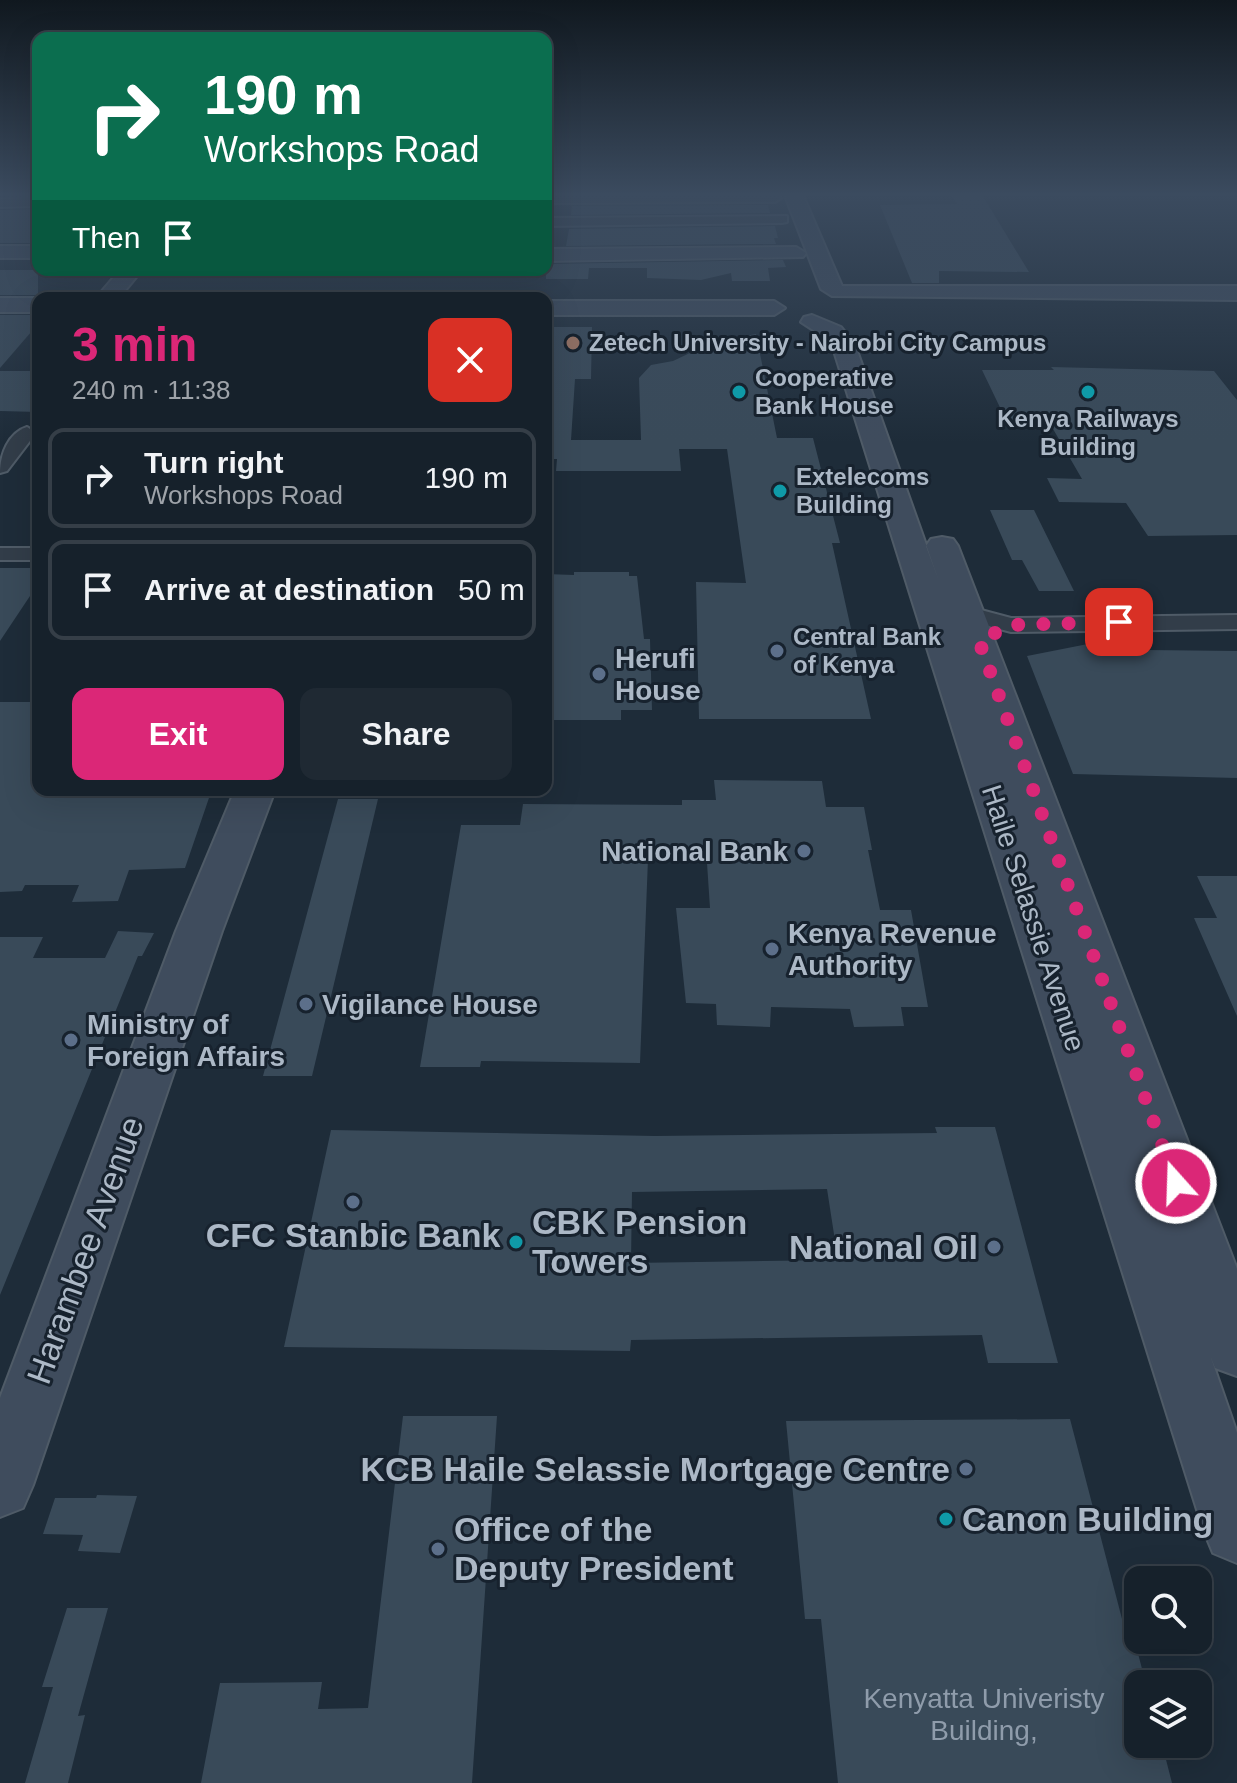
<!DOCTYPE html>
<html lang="en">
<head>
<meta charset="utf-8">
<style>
	body { margin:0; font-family:Arial,sans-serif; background:#1f2933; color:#f1f3f6; height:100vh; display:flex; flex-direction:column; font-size:30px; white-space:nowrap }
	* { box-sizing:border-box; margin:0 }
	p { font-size:26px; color:#9ea3a9 }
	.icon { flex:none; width:44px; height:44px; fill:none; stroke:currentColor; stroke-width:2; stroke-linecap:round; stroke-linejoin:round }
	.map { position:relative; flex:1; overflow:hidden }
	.drawer { position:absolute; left:32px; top:292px; width:520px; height:504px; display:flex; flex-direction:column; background:#16212b; border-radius:16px; box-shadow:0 8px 32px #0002,0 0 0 2px #353e47 }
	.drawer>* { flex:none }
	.hud { position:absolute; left:32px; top:32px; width:520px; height:244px; border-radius:16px; box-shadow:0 8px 32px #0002,0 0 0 2px #353e47; background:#0b6e4f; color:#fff; overflow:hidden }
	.buttons { position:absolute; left:1124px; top:1566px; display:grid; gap:16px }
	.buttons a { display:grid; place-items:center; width:88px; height:88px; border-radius:16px; background:#16212b; box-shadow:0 8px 32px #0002,0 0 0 2px #353e47; font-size:40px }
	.pin { position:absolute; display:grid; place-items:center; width:68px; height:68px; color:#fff; margin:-34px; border-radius:16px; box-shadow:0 4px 12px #0006 }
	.me { position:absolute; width:88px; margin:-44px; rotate:340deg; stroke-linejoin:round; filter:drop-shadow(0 0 6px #0008) }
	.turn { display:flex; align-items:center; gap:28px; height:168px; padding:0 40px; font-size:36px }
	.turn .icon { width:104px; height:104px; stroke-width:2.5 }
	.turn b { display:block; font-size:56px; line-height:68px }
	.then { display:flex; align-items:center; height:76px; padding:0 40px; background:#0003; gap:16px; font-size:30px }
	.round { display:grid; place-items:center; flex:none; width:84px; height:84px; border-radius:16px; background:#1f2933 }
	.head { display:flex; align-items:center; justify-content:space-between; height:136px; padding:0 40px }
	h1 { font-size:48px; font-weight:800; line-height:60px; color:#db2777 }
	.button { display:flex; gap:16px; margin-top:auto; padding:16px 40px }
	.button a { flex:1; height:92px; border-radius:16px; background:#db2777; color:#fff; font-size:32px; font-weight:800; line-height:92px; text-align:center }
	.button a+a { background:#1f2933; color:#f1f3f6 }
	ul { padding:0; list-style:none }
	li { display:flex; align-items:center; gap:24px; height:100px; margin:0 16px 12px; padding:0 24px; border:4px solid #353e47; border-radius:16px }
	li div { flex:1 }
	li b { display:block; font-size:30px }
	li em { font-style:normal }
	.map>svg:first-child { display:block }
	.building { fill:#394a59; fill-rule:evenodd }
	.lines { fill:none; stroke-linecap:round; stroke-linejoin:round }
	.street-casing { stroke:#4f5b67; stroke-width:4 }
	.secondary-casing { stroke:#4f5b67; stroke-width:4 }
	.street { fill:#323d49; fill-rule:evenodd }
	.secondary { fill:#3f4c5d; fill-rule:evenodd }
	.route { stroke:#db2777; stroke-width:14; stroke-dasharray:0 25.2 }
	.education-dot { fill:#8d6e63; stroke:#17222e; stroke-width:3 }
	.culture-dot { fill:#0f9aa8; stroke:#17222e; stroke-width:3 }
	.service-dot { fill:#5c6f8a; stroke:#17222e; stroke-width:3 }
	.labels { text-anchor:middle; stroke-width:6; stroke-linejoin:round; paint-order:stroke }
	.far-poi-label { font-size:24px; font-weight:bold; fill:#acb8c6; stroke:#17222e; text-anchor:start }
	.poi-label { font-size:28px; font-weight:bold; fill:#acb8c6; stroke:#17222e; text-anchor:start }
	.street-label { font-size:28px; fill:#acb8c6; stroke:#17222e }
	.near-number-label { font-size:28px; fill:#8f9cab }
	.near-poi-label { font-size:34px; font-weight:bold; fill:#acb8c6; stroke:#17222e; text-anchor:start }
	.near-street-label { font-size:34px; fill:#acb8c6; stroke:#17222e }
</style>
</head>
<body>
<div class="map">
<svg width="1237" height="1783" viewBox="0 0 1237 1783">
	<rect width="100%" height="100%" fill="#1e2c39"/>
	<g class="building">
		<path d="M949,193h32l48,79 -90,-1v12h-27l-32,-78 77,-1z"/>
		<path d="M768,205l2,8 -199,2 1,-9z"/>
		<path d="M38,209v28l-6,6h-32v-33z"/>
		<path d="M775,226l3,12h-4l2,6 -210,2 3,-17z"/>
		<path d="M783,260l3,7 -18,1 2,13h-38l-1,-8 -30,7 -54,-2v-10h-58l-1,11h-42v-15z"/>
		<rect x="0" y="270" width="38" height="25"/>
		<path d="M0,315h38v9l-38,44z"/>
		<path d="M546,327h46l-1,52h-16l-4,61h70l-2,-62 12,-13 22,-4 40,-19 43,-8 21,104h36l27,105h-8l39,176h-172l-3,-137 50,1 -19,-134h-48l2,22h-125l1,-12h-11z"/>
		<path d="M1051,367l163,4 23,29v135l-89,1 -22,-33 -67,-1 -12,-24 35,1 -33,-57h-42l-25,-52h72z"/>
		<path d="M0,371h38v41l-38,-1z"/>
		<path d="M990,510h44l40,81h-35l-17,-31h-10z"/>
		<path d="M0,568h38v16l-38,57z"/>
		<path d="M574,572h55v4h8l7,63h6l2,71h-31v10h-75v-146l28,1z"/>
		<path d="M1103,641l41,1 3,8 90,1v127l-164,-4 -46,-118z"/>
		<path d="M0,702h38v88h125l-2,4 49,1 -25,73 -56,2 -11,31 -46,1 7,-17h-54l-3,6 -22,1z"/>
		<path d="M714,780l108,1 4,26h38l8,43h-4l12,60h31l17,97h-27l3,19 -50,1 -4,-18 -79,-2 -1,20 -53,-2 -1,-21 -30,-1 -10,-95h34l-4,-60h-55v11h-3l-8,204 -159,-2 -1,6h-60l41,-242h59l3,-21 159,1v-5h34z"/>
		<path d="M338,799h40l-66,277h-49z"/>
		<path d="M1197,876h40v140l-43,-98h23z"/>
		<path d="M118,931l36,2 -12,23h-4l-138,339v-358h43l-10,21h72z"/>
		<path d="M935,1127h60l63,236h-70l-6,-28 -351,5 -1,11 -346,-4 47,-217 324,6 282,-3zM827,1189l11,71 -207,3 1,-71z"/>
		<path d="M403,1416h94l-25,367h-271l19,-100 102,-1 -4,27 50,-1z"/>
		<path d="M1070,1419l58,223h7l11,42h-8v60h24l10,39h-334l-17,-164h-16l-19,-198z"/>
		<path d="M97,1495l40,1 -17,57 -42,-2 5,-16 -40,-1 12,-36h41z"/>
		<path d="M67,1608h41l-30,108 7,-1 -17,68h-43l28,-96h-11z"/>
	</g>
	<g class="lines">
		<defs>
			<g id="street">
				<path d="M546,195l229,-1 6,4 -6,4 -229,1z"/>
				<path d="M38,198v8l-38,1v-8z"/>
				<path d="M787,216v6l-5,1 -236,3v-8z"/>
				<path d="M27,427l9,6 -29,38 -7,2c0,-18 8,-40 27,-46z"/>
				<rect x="0" y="548" width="38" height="12"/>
				<path d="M966,606l45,12 226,-3v14l-226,3 -53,-14 -3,-5 3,-5z"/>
			</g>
			<g id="secondary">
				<path d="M784,193h18l40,93h395v14l-405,-4 -11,-7z"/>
				<rect x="0" y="246" width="38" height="12"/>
				<path d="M796,247l10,6 -3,4 -257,4v-12z"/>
				<path d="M120,270h22l-23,28h-23z"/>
				<rect x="0" y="298" width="38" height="14"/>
				<path d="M546,301h228l11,7 -11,7h-228z"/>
				<path d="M812,315l29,12 14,18 85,239 -14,-38 5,-7 11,-2 11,2 5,7 279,723v107l-22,-8 -5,-13 27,78v130l-24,-10 -10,-24 -369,-1178 -10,-14 -23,-15 3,-5z"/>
				<path d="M235,790h40l-53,141 -189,554 -10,23 -23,9v-119l176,-467z"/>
			</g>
		</defs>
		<use href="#street" class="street-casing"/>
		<use href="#secondary" class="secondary-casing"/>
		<use href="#street" class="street"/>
		<use href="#secondary" class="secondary"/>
	</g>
	<linearGradient id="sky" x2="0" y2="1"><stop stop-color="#10181f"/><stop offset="0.44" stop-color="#3b4b5f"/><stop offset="1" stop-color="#3b4b5f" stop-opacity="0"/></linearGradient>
	<rect width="1237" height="442" fill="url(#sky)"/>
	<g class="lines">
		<path class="route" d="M1119,622l-108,3 -32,16 197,542"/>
	</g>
	<circle class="education-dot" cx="573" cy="343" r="8"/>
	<g class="culture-dot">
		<circle cx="739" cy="392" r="8"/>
		<circle cx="1088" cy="392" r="8"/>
		<circle cx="780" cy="491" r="8"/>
		<circle cx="516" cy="1242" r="8"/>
		<circle cx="946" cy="1519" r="8"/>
	</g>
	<g class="service-dot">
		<circle cx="777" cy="651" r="8"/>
		<circle cx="599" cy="674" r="8"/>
		<circle cx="804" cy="851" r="8"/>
		<circle cx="772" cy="949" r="8"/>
		<circle cx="306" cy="1004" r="8"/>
		<circle cx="71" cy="1040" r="8"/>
		<circle cx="353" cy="1202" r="8"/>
		<circle cx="994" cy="1247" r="8"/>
		<circle cx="966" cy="1469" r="8"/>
		<circle cx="438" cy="1549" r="8"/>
	</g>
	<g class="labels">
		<g class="far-poi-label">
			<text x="589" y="351">Zetech University - Nairobi City Campus</text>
			<text x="755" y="386">Cooperative<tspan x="755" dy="28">Bank House</tspan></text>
			<text x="1088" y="427" text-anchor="middle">Kenya Railways<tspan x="1088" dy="28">Building</tspan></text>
			<text x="796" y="485">Extelecoms<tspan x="796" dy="28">Building</tspan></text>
			<text x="793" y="645">Central Bank<tspan x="793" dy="28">of Kenya</tspan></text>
		</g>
		<g class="poi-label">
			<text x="615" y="668">Herufi<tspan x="615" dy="32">House</tspan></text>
			<text x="788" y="861" text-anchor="end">National Bank</text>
			<text x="788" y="943">Kenya Revenue<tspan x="788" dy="32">Authority</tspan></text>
			<text x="322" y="1014">Vigilance House</text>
			<text x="87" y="1034">Ministry of<tspan x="87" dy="32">Foreign Affairs</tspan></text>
		</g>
		<g class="street-label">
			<text transform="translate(1034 918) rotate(72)" y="10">Haile Selassie Avenue</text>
		</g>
		<g class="near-number-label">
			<text x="984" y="1708">Kenyatta Univeristy<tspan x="984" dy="32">Building,</tspan></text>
		</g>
		<g class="near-poi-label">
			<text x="532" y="1234">CBK Pension<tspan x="532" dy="39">Towers</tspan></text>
			<text x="353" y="1247" text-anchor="middle">CFC Stanbic Bank</text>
			<text x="978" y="1259" text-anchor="end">National Oil</text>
			<text x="950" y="1481" text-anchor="end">KCB Haile Selassie Mortgage Centre</text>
			<text x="962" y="1531">Canon Building</text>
			<text x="454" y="1541">Office of the<tspan x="454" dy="39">Deputy President</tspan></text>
		</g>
		<g class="near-street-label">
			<text transform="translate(85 1250) rotate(-70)" y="12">Harambee Avenue</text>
		</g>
	</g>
</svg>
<div class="buttons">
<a><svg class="icon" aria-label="search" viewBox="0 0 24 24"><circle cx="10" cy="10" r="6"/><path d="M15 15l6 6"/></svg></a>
<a><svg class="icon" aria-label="layers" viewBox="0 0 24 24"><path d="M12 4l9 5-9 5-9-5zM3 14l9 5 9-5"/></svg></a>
</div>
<div class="pin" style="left:1119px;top:622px;background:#d93025"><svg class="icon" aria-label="arrive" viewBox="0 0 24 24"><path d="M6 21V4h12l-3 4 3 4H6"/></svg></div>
<svg class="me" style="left:1176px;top:1183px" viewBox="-20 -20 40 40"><circle r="17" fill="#db2777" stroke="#fff" stroke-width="3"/><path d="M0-11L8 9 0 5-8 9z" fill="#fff"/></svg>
<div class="hud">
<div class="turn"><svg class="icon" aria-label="right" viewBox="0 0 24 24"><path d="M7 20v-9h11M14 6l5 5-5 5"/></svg><div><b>190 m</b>Workshops Road</div></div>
<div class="then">Then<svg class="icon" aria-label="arrive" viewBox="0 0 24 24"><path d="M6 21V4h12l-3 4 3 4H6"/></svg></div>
</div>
<section class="drawer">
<div class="head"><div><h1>3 min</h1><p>240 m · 11:38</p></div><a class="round" style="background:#d93025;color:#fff"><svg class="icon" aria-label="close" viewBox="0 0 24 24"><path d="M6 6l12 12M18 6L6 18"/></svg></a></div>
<ul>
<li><svg class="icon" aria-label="right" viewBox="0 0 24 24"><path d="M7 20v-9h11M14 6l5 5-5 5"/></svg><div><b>Turn right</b><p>Workshops Road</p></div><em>190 m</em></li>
<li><svg class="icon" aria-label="arrive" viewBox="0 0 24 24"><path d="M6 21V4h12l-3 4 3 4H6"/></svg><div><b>Arrive at destination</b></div><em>50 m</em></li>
</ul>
<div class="button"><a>Exit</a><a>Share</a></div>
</section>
</div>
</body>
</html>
